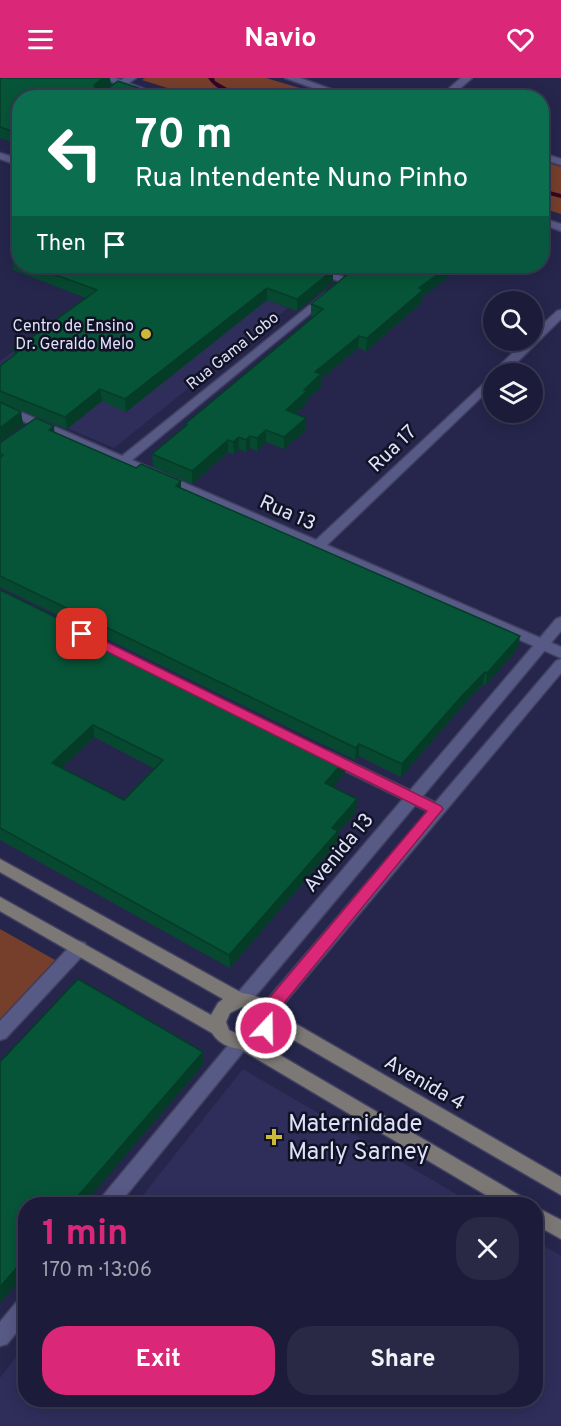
<!DOCTYPE html>
<html lang="en">
<head>
<meta charset="utf-8">
<style>
	body { margin:0; font-family:Overpass,sans-serif; background:#292945; color:#f1f3f6; height:100vh; display:flex; flex-direction:column; font-size:22px; white-space:nowrap }
	* { box-sizing:border-box; margin:0 }
	p { font-size:20px; color:#a0a1af }
	.icon { flex:none; width:33px; height:33px; fill:none; stroke:currentColor; stroke-width:2; stroke-linecap:round; stroke-linejoin:round }
	.map { position:relative; flex:1; overflow:hidden }
	.details { position:absolute; left:18px; top:1119px; width:525px; height:210px; display:flex; flex-direction:column; background:#1c1c3a; border-radius:24px; box-shadow:0 3px 15px #0003,0 0 0 2px #3a3a54 }
	.details>* { flex:none }
	.guide { position:absolute; left:12px; top:12px; width:537px; height:183px; border-radius:24px; box-shadow:0 3px 15px #0003,0 0 0 2px #3a3a54; background:#0b6e4f; color:#fff; overflow:hidden }
	.fabs { position:absolute; left:483px; top:213px; display:grid; gap:12px }
	.fabs a { display:grid; place-items:center; width:60px; height:60px; border-radius:50%; background:#1c1c3a; box-shadow:0 3px 15px #0003,0 0 0 2px #3a3a54; font-size:30px }
	.pin { position:absolute; display:grid; place-items:center; width:51px; height:51px; color:#fff; margin:-26px; border-radius:12px; box-shadow:0 3px 9px #0006 }
	.me { position:absolute; width:66px; margin:-33px; rotate:21deg; stroke-linejoin:round; filter:drop-shadow(0 0 4px #0008) }
	.turn { display:flex; align-items:center; gap:21px; height:126px; padding:0 24px; font-size:27px }
	.turn .icon { width:78px; height:78px; stroke-width:2.5 }
	.turn b { display:block; font-size:42px; line-height:51px }
	.then { display:flex; align-items:center; height:57px; padding:0 24px; background:#0003; gap:12px; font-size:22px }
	.round { display:grid; place-items:center; flex:none; width:63px; height:63px; border-radius:24px; background:#292945 }
	.overview { display:flex; align-items:center; justify-content:space-between; height:102px; padding:0 24px }
	h1 { font-size:36px; font-weight:700; line-height:45px; color:#db2777 }
	.action { display:flex; gap:12px; margin-top:auto; padding:12px 24px }
	.action a { flex:1; height:69px; border-radius:24px; background:#db2777; color:#fff; font-size:24px; font-weight:700; line-height:69px; text-align:center }
	.action a+a { background:#292945; color:#f1f3f6 }
	header { display:flex; justify-content:space-between; align-items:center; height:78px; padding:0 24px; background:#db2777; color:#fff; font-size:27px; font-weight:700 }
	.map>svg:first-child { display:block }
	.built { fill:#2f2e5b }
	.green { fill:#763f2b }
	.lines { fill:none; stroke-linecap:round; stroke-linejoin:round }
	.stream { fill:#340527; fill-rule:evenodd }
	.minor-casing { stroke:#414062; stroke-width:3 }
	.tertiary-casing { stroke:#414062; stroke-width:3 }
	.secondary-casing { stroke:#414062; stroke-width:3 }
	.minor { fill:#585a86; fill-rule:evenodd }
	.tertiary { fill:#585a86; fill-rule:evenodd }
	.secondary { fill:#7c7875; fill-rule:evenodd }
	.wall { fill:#064930; fill-rule:evenodd }
	.shaded-wall { fill:#053c27 }
	.building { fill:#075538; stroke:#053c27; stroke-width:1.5; fill-rule:evenodd }
	.route { fill:#db2777; stroke:#8e194d; stroke-width:1.5 }
	.poi-dot { fill:#cbba39; stroke:#111223; stroke-width:2 }
	.labels { text-anchor:middle; stroke-width:5; stroke-linejoin:round; paint-order:stroke }
	.far-poi-label { font-size:16px; fill:#dee1fb; stroke:#111223; text-anchor:end }
	.far-street-label { font-size:16px; fill:#dee1fb; stroke:#111223 }
	.street-label { font-size:20px; fill:#dee1fb; stroke:#111223 }
	.near-poi-label { font-size:24px; fill:#dee1fb; stroke:#111223; text-anchor:start }
</style>
</head>
<body>
<header><svg class="icon" aria-label="menu" viewBox="0 0 24 24"><path d="M4 6h16M4 12h16M4 18h16"/></svg>Navio<svg class="icon" aria-label="heart" viewBox="0 0 24 24"><path d="M12 20l-8-8c-3-5 5-10 8-4 3-6 11-1 8 4z"/></svg></header>
<div class="map">
<svg width="561" height="1348" viewBox="0 0 561 1348">
	<rect width="100%" height="100%" fill="#26264d"/>
	<g class="built">
		<path d="M133,188l94,19 61,23 -174,140 -114,-49v-38z"/>
		<path d="M243,991l230,135h-337z"/>
		<path d="M536,1163l25,15v170h-561v-48l25,-33 1,55h510z"/>
	</g>
	<g class="green">
		<path d="M145,0h121l64,19h-134l-54,-17z"/>
		<path d="M542,83l19,6v47l-19,-6z"/>
		<path d="M0,851l55,31 -55,59z"/>
	</g>
	<g class="lines">
		<g class="stream">
			<path d="M208,0h6l1,3 29,17c-12,0 -30,-10 -36,-20z"/>
			<path d="M542,111l19,5v4l-19,-5z"/>
		</g>
		<defs>
			<g id="minor">
				<path d="M124,0h12l-29,20h-11z"/>
				<path d="M285,0h15l56,20h-15z"/>
				<path d="M461,0h11l-23,20h-11z"/>
				<path d="M0,75l20,6v7l-20,-7z"/>
				<path d="M542,75l19,6v6l-19,-6z"/>
				<path d="M300,188h15l36,14 -2,2h-8z"/>
				<path d="M325,215l4,1v4l-197,162 184,80 177,-165 1,-4 32,-31h6v-6l25,-23 4,-1v9l-56,55h-11v11l-167,160 234,102v11l-561,-247v-8l122,53z"/>
				<path d="M328,673l113,54 3,4 -3,4h-10l-108,-53 -3,-4 3,-4z"/>
				<path d="M79,863l6,2 2,5 -2,5 -79,85 -6,2v-19l73,-78z"/>
			</g>
			<g id="tertiary">
				<path d="M101,0h14l54,20h-15z"/>
				<path d="M542,140l19,6v7l-19,-7z"/>
				<path d="M561,539v14l-313,374 -6,2 -6,-2 -3,-5 3,-5 320,-376z"/>
				<path d="M561,581v14l-289,345 -6,2 -6,-2 -3,-5 3,-5 296,-347z"/>
				<path d="M241,957l6,2 3,5 -3,5 -128,157h-20l2,-6 134,-161z"/>
				<path d="M26,1218v25l-19,23 -7,2v-24l19,-23z"/>
			</g>
			<g id="secondary">
				<path d="M0,781l242,134c13,2 23,5 30,17l289,167v18l-288,-167 -3,7 -9,9 263,154 2,6h-25l-261,-155c-12,-2 -21,-5 -28,-16l-212,-122v-14l211,118 7,-12 5,-4 -223,-127zM242,929l13,6 3,9 -5,9 -13,4 -11,-5 -3,-8 4,-9z"/>
				<path d="M536,1129l25,13v19l-25,-14z"/>
			</g>
		</defs>
		<use href="#minor" class="minor-casing"/>
		<use href="#tertiary" class="tertiary-casing"/>
		<use href="#secondary" class="secondary-casing"/>
		<use href="#minor" class="minor"/>
		<use href="#tertiary" class="tertiary"/>
		<use href="#secondary" class="secondary"/>
	</g>
	<g class="wall">
		<path d="M0,0l111,6 -6,5 63,9h-148v47l-20,-7z"/>
		<path d="M20,175v13h334l-11,7 -10,-3v12l-36,29 -30,-11 -141,112 -24,-11 -35,28 -62,-25 16,8 2,12 -23,17v-75l14,-10 -1,-5 73,-53 -73,-28 -1,-12z"/>
		<path d="M422,219v5l-56,49 -8,-3 -37,31v8l-14,12v4l-12,11 11,16 -22,19 -18,-7 -9,9 -7,-3 -4,4 -7,-3 -5,5 -6,-2 -36,32 -39,-17 -1,-13 33,-27v-3l128,-107 -2,-1v-12z"/>
		<path d="M55,355l126,55 337,160 -32,37 -3,-1 -24,26 -58,67 -42,-21 -4,4 -355,-173v-144z"/>
		<path d="M0,512l345,183 -13,14 24,25 -18,21 -1,10 -107,125 -230,-128zM94,659l61,32 -31,31 -62,-32z"/>
	</g>
	<g class="shaded-wall">
		<path d="M103,0h7l1,6 -16,12 -1,-11z"/>
		<path d="M343,188h11l-11,7z"/>
		<path d="M449,188h14l-41,31v5l-56,49 1,-13 52,-50z"/>
		<path d="M333,192v12l-36,29v-12z"/>
		<path d="M267,210v12l-141,112 -1,-13z"/>
		<path d="M359,258l-1,12 -37,31v8l-14,12v4l-21,19v-12l18,-20 11,-18z"/>
		<path d="M100,311l2,12 -35,28 -2,-12z"/>
		<path d="M21,334l2,12 -23,17v-13z"/>
		<path d="M306,340v12l-22,19v-12z"/>
		<path d="M54,348l1,13 -6,-9z"/>
		<path d="M266,352v12l-9,9v-13z"/>
		<path d="M250,358v12l-4,4v-12z"/>
		<path d="M239,359v12l-5,5 -1,-12z"/>
		<path d="M228,362v12l-36,32v-13z"/>
		<path d="M181,403v13l-5,-8z"/>
		<path d="M520,558l-2,12 -32,37 1,-12z"/>
		<path d="M485,594l-2,12 -24,26 -58,67 1,-13 58,-66z"/>
		<path d="M93,647l1,12 -40,39 -2,-13z"/>
		<path d="M359,666v12l-4,4 1,-12z"/>
		<path d="M345,682v13l-20,23v-13z"/>
		<path d="M357,721l-1,13 -18,21 -1,10 -107,125 -1,-13 103,-127z"/>
		<path d="M203,974v13l-119,139h-13z"/>
		<path d="M26,1179v16l-26,30v-16z"/>
	</g>
	<g class="building">
		<path d="M0,0h103l-9,7 1,4h12l11,-8 50,17h-148v36l-20,-7z"/>
		<path d="M20,175v8l-8,-3z"/>
		<path d="M31,188h291l11,4 -36,29 -30,-11 -142,111 -25,-10 -35,28 -65,-26v-25l17,-13 -4,-2 84,-61z"/>
		<path d="M358,188h91l-30,22 4,2 -56,48 -8,-2 -44,36 6,2 -17,16 3,1 -21,19 20,8 -22,19 -18,-7 -9,8 -7,-2 -4,4 -7,-3 -6,5 -5,-2 -36,31 -40,-17 35,-29 -2,-1 138,-115 -12,-5z"/>
		<path d="M0,324l21,10 -21,16z"/>
		<path d="M36,340l18,8 -5,4 87,38 5,-4 40,17 -5,5 344,150 -33,37 -2,-1 -25,26 -58,66 -43,-20 -3,4 -356,-172v-118l3,-3 -3,-1v-11z"/>
		<path d="M0,512l345,170 -20,23 32,16 -25,29 6,3 -109,124 -229,-127zM93,647l70,35 -39,40 -72,-37z"/>
		<path d="M78,901l125,73 -132,152h-45v53l-26,30v-225z"/>
	</g>
	<path class="route" d="M82,552l359,176 2,3 -169,206 -3,17 -5,2 -6,-2 -2,-4 2,-19 167,-198 -349,-174 -2,-3 2,-3z"/>
	<g class="poi-dot">
		<circle cx="146" cy="256" r="6"/>
		<path d="M271 1050h6v6h6v6h-6v6h-6v-6h-6v-6h6z"/>
	</g>
	<g class="labels">
		<g class="far-poi-label">
			<text x="134" y="253">Centro de Ensino<tspan x="134" dy="18">Dr. Geraldo Melo</tspan></text>
		</g>
		<g class="far-street-label">
			<text transform="translate(232 272) rotate(-39)" y="6">Rua Gama Lobo</text>
		</g>
		<g class="street-label">
			<text transform="translate(392 370) rotate(-44)" y="7">Rua 17</text>
			<text transform="translate(288 434) rotate(24)" y="7">Rua 13</text>
			<text transform="translate(338 774) rotate(-50)" y="7">Avenida 13</text>
			<text transform="translate(425 1004) rotate(30)" y="7">Avenida 4</text>
		</g>
		<g class="near-poi-label">
			<text x="288" y="1053">Maternidade<tspan x="288" dy="28">Marly Sarney</tspan></text>
		</g>
	</g>
</svg>
<div class="fabs">
<a><svg class="icon" aria-label="search" viewBox="0 0 24 24"><circle cx="10" cy="10" r="6"/><path d="M15 15l6 6"/></svg></a>
<a><svg class="icon" aria-label="layers" viewBox="0 0 24 24"><path d="M12 4l9 5-9 5-9-5zM3 14l9 5 9-5"/></svg></a>
</div>
<div class="pin" style="left:82px;top:556px;background:#d93025"><svg class="icon" aria-label="arrive" viewBox="0 0 24 24"><path d="M6 21V4h12l-3 4 3 4H6"/></svg></div>
<svg class="me" style="left:266px;top:950px" viewBox="-20 -20 40 40"><circle r="17" fill="#db2777" stroke="#fff" stroke-width="3"/><path d="M0-11L8 9 0 5-8 9z" fill="#fff"/></svg>
<div class="guide">
<div class="turn"><svg class="icon" aria-label="left" viewBox="0 0 24 24"><path d="M17 20v-9H6M10 6l-5 5 5 5"/></svg><div><b>70 m</b>Rua Intendente Nuno Pinho</div></div>
<div class="then">Then<svg class="icon" aria-label="arrive" viewBox="0 0 24 24"><path d="M6 21V4h12l-3 4 3 4H6"/></svg></div>
</div>
<section class="details">
<div class="overview"><div><h1>1 min</h1><p>170 m · 13:06</p></div><a class="round"><svg class="icon" aria-label="close" viewBox="0 0 24 24"><path d="M6 6l12 12M18 6L6 18"/></svg></a></div>
<div class="action"><a>Exit</a><a>Share</a></div>
</section>
</div>
</body>
</html>
